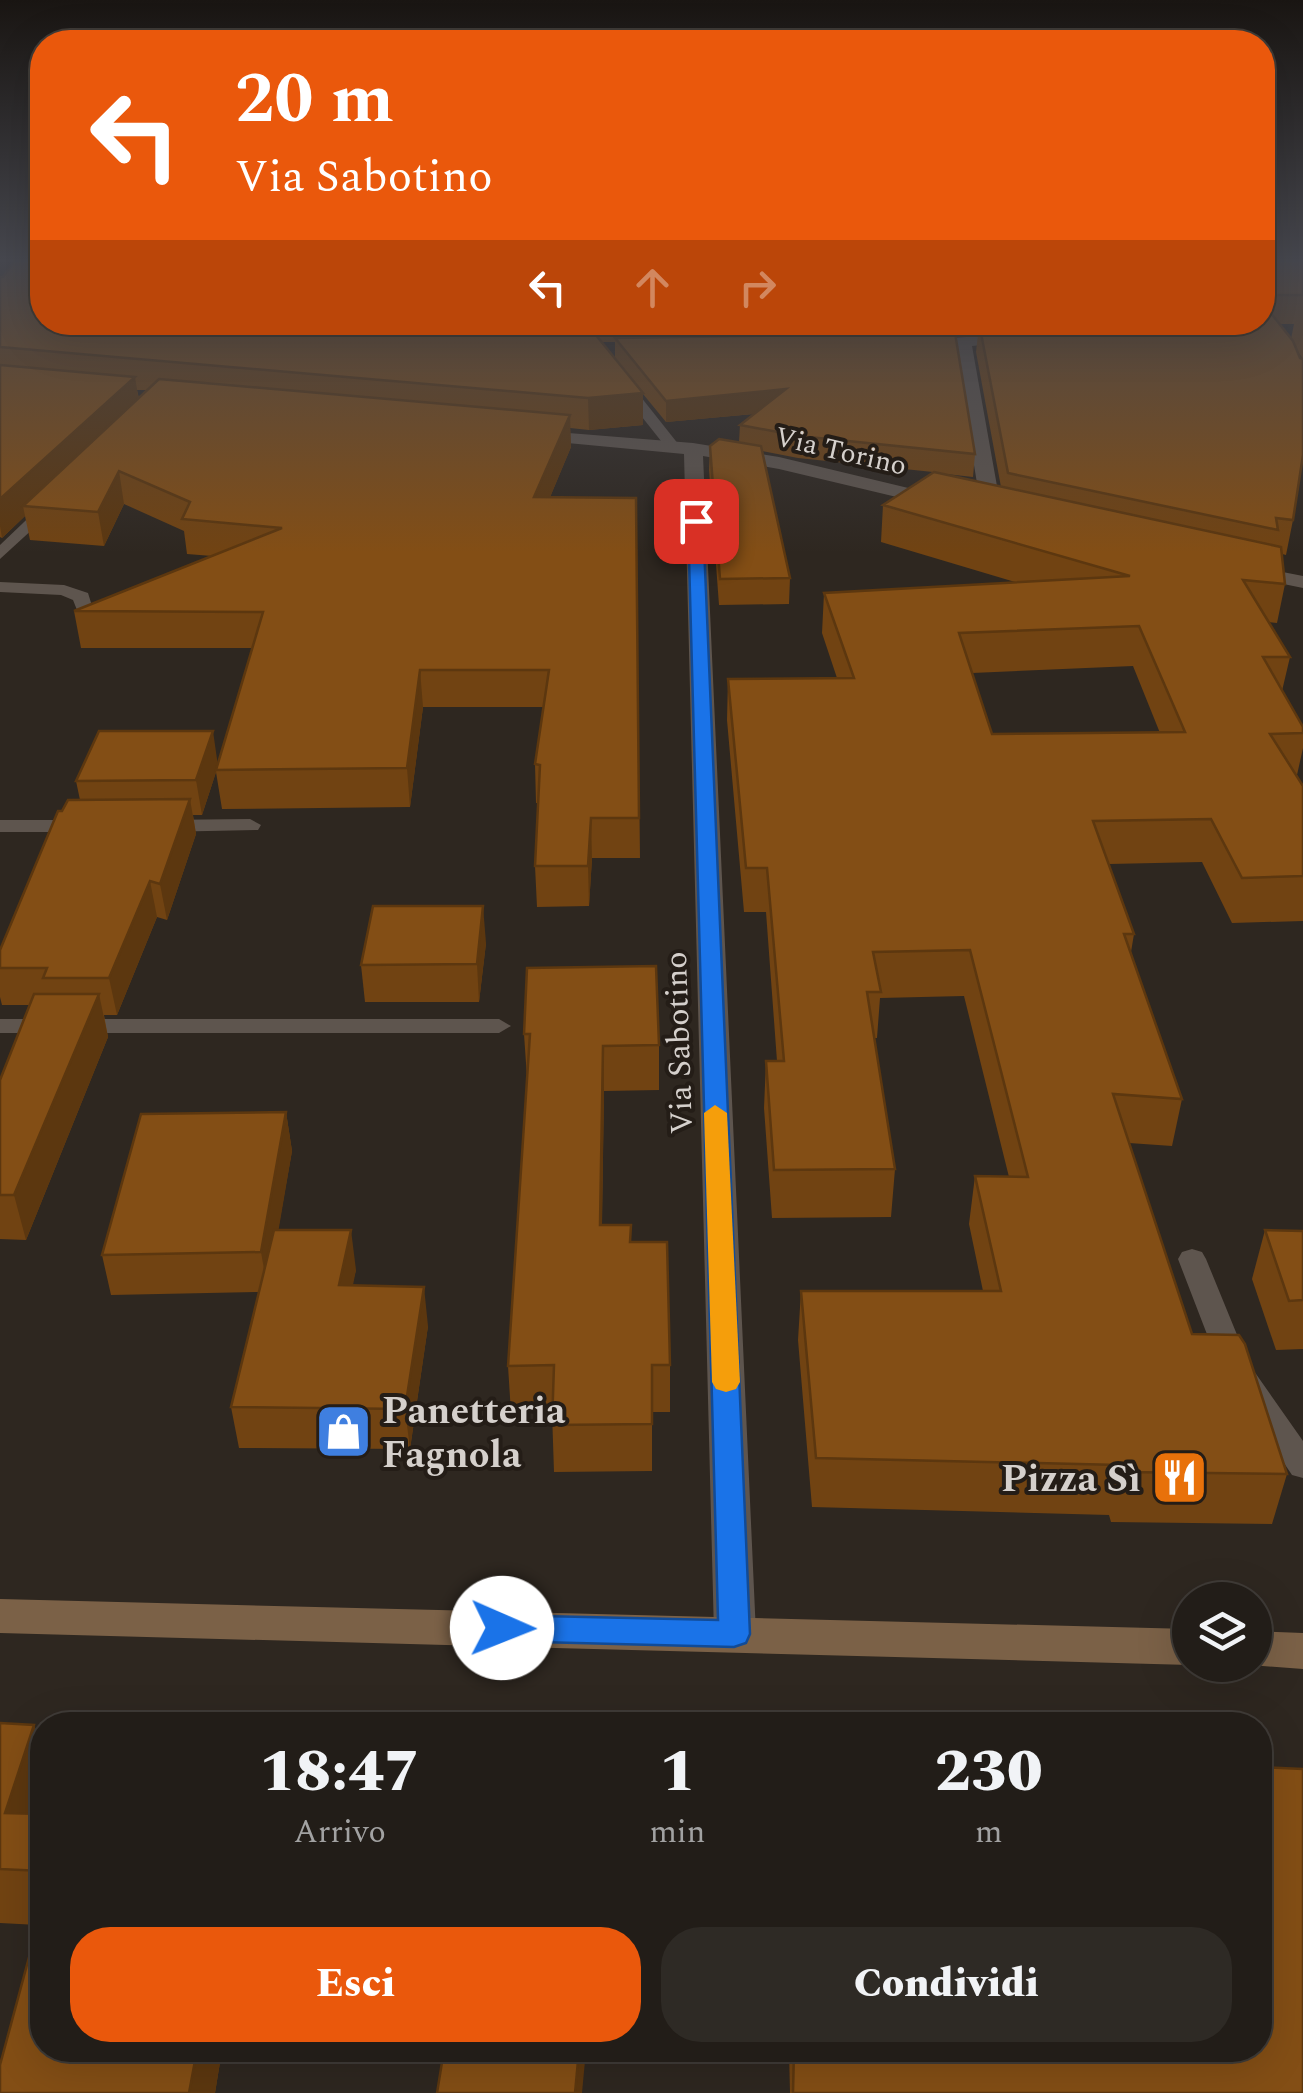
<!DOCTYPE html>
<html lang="it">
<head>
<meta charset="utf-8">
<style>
	body { margin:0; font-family:Spectral,serif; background:#2e2a25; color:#f1f3f6; height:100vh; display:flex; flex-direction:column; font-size:38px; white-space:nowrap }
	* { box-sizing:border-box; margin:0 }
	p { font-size:32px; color:#a2a2a2 }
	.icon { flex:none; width:55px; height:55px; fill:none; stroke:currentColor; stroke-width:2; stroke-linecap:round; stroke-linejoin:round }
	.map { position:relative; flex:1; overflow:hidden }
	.sheet { position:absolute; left:30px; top:1712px; width:1242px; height:350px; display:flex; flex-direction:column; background:#221d18; border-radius:40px; box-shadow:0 10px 40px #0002,0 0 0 2px #3f3b37 }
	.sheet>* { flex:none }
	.hud { position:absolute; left:30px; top:30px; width:1245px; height:305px; border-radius:40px; box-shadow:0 10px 40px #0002,0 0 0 2px #3f3b37; background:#ea580c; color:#fff; overflow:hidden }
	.fabs { position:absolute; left:1172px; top:1582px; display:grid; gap:20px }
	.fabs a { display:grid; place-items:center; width:100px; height:100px; border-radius:50%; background:#221d18; box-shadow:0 10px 40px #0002,0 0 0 2px #3f3b37; font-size:50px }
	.pin { position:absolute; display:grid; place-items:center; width:85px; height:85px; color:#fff; margin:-42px; border-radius:20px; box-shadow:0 5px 15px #0006 }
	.me { position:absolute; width:110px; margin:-55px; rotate:91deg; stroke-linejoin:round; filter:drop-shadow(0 0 8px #0008) }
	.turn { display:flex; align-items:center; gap:35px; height:210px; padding:0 40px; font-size:45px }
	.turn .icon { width:130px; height:130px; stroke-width:2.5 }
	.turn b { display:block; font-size:70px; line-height:85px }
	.lanes { display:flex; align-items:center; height:95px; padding:0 40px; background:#0003; justify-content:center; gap:50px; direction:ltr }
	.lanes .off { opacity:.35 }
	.eta { display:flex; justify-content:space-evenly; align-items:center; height:170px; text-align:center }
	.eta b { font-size:60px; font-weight:800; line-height:70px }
	.button { display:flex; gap:20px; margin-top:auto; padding:20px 40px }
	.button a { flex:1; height:115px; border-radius:40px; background:#ea580c; color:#fff; font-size:40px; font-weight:800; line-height:115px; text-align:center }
	.button a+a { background:#2e2a25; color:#f1f3f6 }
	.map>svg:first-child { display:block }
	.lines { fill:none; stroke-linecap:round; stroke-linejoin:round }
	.lane { fill:#5e554e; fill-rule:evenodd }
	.street { fill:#5e554e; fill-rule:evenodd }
	.secondary { fill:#7b6147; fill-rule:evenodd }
	.wall { fill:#714312; fill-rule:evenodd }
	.shaded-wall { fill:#5c370f }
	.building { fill:#834e15; stroke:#5c370f; stroke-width:2.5; fill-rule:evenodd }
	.route { fill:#1a73e8; stroke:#114b97; stroke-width:2.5 }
	.slow { fill:#f59e0b }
	.labels { text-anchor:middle; stroke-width:8; stroke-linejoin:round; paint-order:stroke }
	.far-street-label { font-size:28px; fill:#d5d0cc; stroke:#241d17 }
	.street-label { font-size:32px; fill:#d5d0cc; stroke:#241d17 }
	.near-poi-label { font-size:38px; font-weight:bold; fill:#d5d0cc; stroke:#241d17; text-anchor:start }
</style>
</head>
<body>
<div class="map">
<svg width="1303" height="2093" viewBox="0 0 1303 2093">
	<rect width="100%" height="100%" fill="#2e2720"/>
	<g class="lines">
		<g class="lane">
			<path d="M619,382h10l50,63v6h-10l-50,-63z"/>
			<path d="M45,502l14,3 -59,54v-14z"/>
			<path d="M0,582l64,3 24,8 4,13 -9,5 -6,-1 -4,-10 -12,-5 -61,-3z"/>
			<path d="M250,819l11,6 -3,5 -98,2 -11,-6 11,-6z"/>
			<path d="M0,820h85l11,6 -11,6h-85z"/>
			<path d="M0,1019h499l12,7 -12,7h-499z"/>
			<path d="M1192,1249l10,3 4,7 43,105 54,77v37l-11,-3 -72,-107 -42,-109 4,-7z"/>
		</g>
		<g class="street">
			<path d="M1015,333l6,2v6l-49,5 30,168 -10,6 -10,-6 -27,-166 -38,3 -8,-5 8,-5z"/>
			<path d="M531,430l162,13 86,14 171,41 3,4 -10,6 -164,-39 -76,-13 53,1178 -6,12 -15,5 -15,-5 -6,-12 -30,-1180 -159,-15 -3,-4z"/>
			<path d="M1247,565l56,11v12l-63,-13 -3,-4 3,-4z"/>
		</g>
		<g class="secondary">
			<path d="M0,1599l1190,30v36l-1190,-32z"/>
			<path d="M1255,1631l48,2v36l-53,-4h5z"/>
		</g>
	</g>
	<g class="wall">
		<path d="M1262,260h41v99l-7,-10 -3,171 -7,35 -4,-1 3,30 -8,39 -8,-1 21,35 -8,34 21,36v21l-6,27 6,11v135l-71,2 -30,-61 -93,2 25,70 -3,18 51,147 -10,47 -43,-3 63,191 95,140 -15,50 -161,-2 -2,-7 -297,-8 -14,-167 3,-49h182l-14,-67 6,-48 34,1 -45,-181 -84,2 -3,40h-3l21,131 -4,48 -119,1 -8,-110 2,-47h11l-11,-149h-22l-17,-192 1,-41 109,-1 -15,-45 2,-40 191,-11 -134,-40 2,-37 50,-33 -135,-14 -36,-7 28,127 -1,26 -70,1 -10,-135 1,-24 29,-4 1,-17 14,-11 -88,8 -23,-28v31l-54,5 -19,-2 1,19 -21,50 86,1 4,360h-48l-3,48 -52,1 -2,-41 3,-63h-2l-1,-39 8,-57h-120l-13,100 -188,2 -6,-37 -14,43h-9l3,19 -29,86 -10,-3 -40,98h-13l4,22 -82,203 -26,-1v-159l29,-75h-27l-2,-8v-47l62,-139 18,-11 -4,-19 142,-18 34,-115h-171l-7,-37 138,-55 -25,-2 -3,-23 -60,-27 -20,42 -74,-6 -5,-24 -23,22 -2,-1v-260l42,45h156l-7,13 14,-1 -2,-12h1059zM1279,324h15l-3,15zM978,334l-2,18 25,135 -64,-14 36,4 2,-23 -20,-118zM601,342h14v17zM137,390h10l-8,8zM1133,666l27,67 -168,1 -20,-61z"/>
		<path d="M486,943l-7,59h-114l-4,-37z"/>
		<path d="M524,1034l135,11v45l-55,1 -2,134 29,17 39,123v47h-18v59l-98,1 -2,-60 -41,1 -3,-47 19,-288z"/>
		<path d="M286,1112l6,39 -14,79 78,40 -4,15 76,41 -18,123 -171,-1 -8,-41 28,-115 -148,3 -9,-40z"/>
		<path d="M1265,1230l38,1v118l-27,1 -24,-71z"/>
		<path d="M0,1723l34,2 8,26v299h180l-7,43h-215l38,-168 -38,-2z"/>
		<path d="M789,2050h471l43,43h-513z"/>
	</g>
	<g class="shaded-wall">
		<path d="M175,322h23l-20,33 -5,-30z"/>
		<path d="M964,322h90l-75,1 -1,11 -15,2z"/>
		<path d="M135,377l5,31 -117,98 2,10 -23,22 -2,-12v-27z"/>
		<path d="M786,389l-1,22 -119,11v-21z"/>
		<path d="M643,393v32l-54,5 -1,-32z"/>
		<path d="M570,415l1,32 -35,84 -2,-34z"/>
		<path d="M119,471l5,33 -20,42 -6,-34z"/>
		<path d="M420,670l3,37 -13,100 -3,-39z"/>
		<path d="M213,731l5,35 -16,49 -6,-35z"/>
		<path d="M190,799l6,35 -29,86 -7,-36z"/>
		<path d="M591,818l1,40 -3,48 -1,-40z"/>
		<path d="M150,881l7,36 -40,98 -8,-37z"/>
		<path d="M483,906l3,37 -7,59 -2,-38z"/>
		<path d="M99,994l9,43 -82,203 -12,-45z"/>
		<path d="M603,1046l1,45 -3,181 -1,-47z"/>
		<path d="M286,1112l6,39 -24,141 -7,-40z"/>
		<path d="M351,1230l5,40 -11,55 -6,-40z"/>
		<path d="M424,1287l4,39 -18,123 -5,-40z"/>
		<path d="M34,1725l8,26v61l-17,56 -20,-55z"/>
		<path d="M197,2050h25l-7,43h-26z"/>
		<path d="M579,2050h7l-4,43h-7z"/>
	</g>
	<g class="building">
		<path d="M15,260h27v62h133l-2,3 6,10 412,-6 52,64 -55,5 -588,-51v-70h3z"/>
		<rect x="1262" y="260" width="41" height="35"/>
		<path d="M1262,312h8l23,29 7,17 3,1v96l-10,65 -17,-2 2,12 -270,-57 -29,-150 283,-1z"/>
		<path d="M955,333l20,121 -176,-18 -59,-11 46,-36 -120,12 -51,-63z"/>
		<path d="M0,365l135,12 -135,122z"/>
		<path d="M159,379l411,36 -36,82 102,1 3,320h-48l-3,48h-53l5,-101 -5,-1 14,-94h-129l-13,98 -191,2 47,-158 -189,-1 208,-83 -100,-9 8,-17 -71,-31 -21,41 -75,-6z"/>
		<path d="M719,439l42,7 29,132 -70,1 -10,-133z"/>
		<path d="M934,472l347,75 4,37 -42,-4 47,77h-27l40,70v6l-33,1 33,52v90l-61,2 -31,-59 -118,2 41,113h-10l58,165 -69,-5 79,240 47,1 6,9 42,130 -165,-2 -3,-7 -303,-7 -15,-167h200l-26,-115 53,1 -58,-227 -97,2 8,40h-14l28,177 -121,1 -8,-109h18l-17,-193h-21l-18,-189 126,-1 -30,-85 306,-17 -247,-71zM1139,626l46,106 -193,2 -33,-101z"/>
		<path d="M99,731h114l-17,49 -120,1z"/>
		<path d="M190,799l-30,85 -10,-3 -41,97h-66l4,-10h-47v-18l58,-139h4l6,-11z"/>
		<path d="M373,906h110l-6,58 -116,1z"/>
		<path d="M656,966l3,79 -56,1 -3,179h31l-1,17h37l3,123h-18v59l-100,1 2,-60 -46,1 22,-332h-6l3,-66z"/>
		<path d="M34,994h65l-85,201h-14v-115z"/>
		<path d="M286,1112l-25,140 -159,3 39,-141z"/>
		<path d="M274,1230h77l-12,55 85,2 -19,122 -174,-2z"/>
		<path d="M1265,1230l38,1v69l-14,1z"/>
		<path d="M0,1723l34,2 -29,88 37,1v57l-42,-2z"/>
		<path d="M1260,1767l43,2v324h-510l1,-43h466z"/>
		<path d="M42,1909v141h155l-8,43h-189v-28z"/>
		<path d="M444,2050h135l-4,43h-138z"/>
	</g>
	<linearGradient id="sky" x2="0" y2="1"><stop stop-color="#191512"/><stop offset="0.47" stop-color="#46474e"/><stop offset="1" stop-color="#46474e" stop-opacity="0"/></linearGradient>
	<rect width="1303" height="553" fill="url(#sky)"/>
	<path class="route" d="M696,516l7,5 47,1113 -4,9 -12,4 -232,-6 -11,-3 -4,-10 4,-9 11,-4 216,5 -30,-1099z"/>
	<path class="slow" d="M715,1105l12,8 13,269 -4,7 -10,3 -10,-3 -4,-7 -8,-269z"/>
	<defs>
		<symbol id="shop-square" viewBox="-11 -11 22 22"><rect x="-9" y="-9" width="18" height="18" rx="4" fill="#3f7fe0" stroke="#241d17"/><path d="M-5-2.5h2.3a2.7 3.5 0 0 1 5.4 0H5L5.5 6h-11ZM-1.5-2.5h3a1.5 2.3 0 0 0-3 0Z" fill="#fff"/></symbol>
		<symbol id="restaurant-square" viewBox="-11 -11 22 22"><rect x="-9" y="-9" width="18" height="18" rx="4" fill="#e8710a" stroke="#241d17"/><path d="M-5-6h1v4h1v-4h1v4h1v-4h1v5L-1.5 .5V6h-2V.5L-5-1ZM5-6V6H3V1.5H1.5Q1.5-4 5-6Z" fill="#fff"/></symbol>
	</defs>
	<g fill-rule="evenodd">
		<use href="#shop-square" x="312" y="1400" width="63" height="63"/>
		<use href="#restaurant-square" x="1148" y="1446" width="63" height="63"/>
	</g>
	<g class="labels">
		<g class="far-street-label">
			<text transform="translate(841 450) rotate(13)" y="10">Via Torino</text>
		</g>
		<g class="street-label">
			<text transform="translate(678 1043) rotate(-92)" y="11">Via Sabotino</text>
		</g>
		<g class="near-poi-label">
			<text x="382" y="1423">Panetteria<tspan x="382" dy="44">Fagnola</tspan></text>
			<text x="1141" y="1491" text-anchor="end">Pizza Sì</text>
		</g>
	</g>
</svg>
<div class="fabs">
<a><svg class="icon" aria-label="layers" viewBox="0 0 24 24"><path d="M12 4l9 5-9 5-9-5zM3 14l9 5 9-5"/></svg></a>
</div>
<div class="pin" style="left:696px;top:521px;background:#d93025"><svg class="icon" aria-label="arrive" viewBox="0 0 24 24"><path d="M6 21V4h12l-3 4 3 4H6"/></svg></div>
<svg class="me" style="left:502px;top:1628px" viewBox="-20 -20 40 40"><circle r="19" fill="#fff"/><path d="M0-13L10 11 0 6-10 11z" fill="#1a73e8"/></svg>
<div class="hud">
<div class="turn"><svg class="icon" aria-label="left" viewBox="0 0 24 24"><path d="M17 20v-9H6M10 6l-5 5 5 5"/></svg><div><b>20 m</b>Via Sabotino</div></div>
<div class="lanes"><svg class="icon" aria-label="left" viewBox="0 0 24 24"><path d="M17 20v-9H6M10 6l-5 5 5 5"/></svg><svg class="icon off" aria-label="ahead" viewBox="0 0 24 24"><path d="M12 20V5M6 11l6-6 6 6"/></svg><svg class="icon off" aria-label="right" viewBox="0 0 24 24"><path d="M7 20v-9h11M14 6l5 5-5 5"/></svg></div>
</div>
<section class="sheet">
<div class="eta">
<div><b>18:47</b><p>Arrivo</p></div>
<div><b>1</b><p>min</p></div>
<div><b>230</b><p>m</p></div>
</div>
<div class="button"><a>Esci</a><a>Condividi</a></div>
</section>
</div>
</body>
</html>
